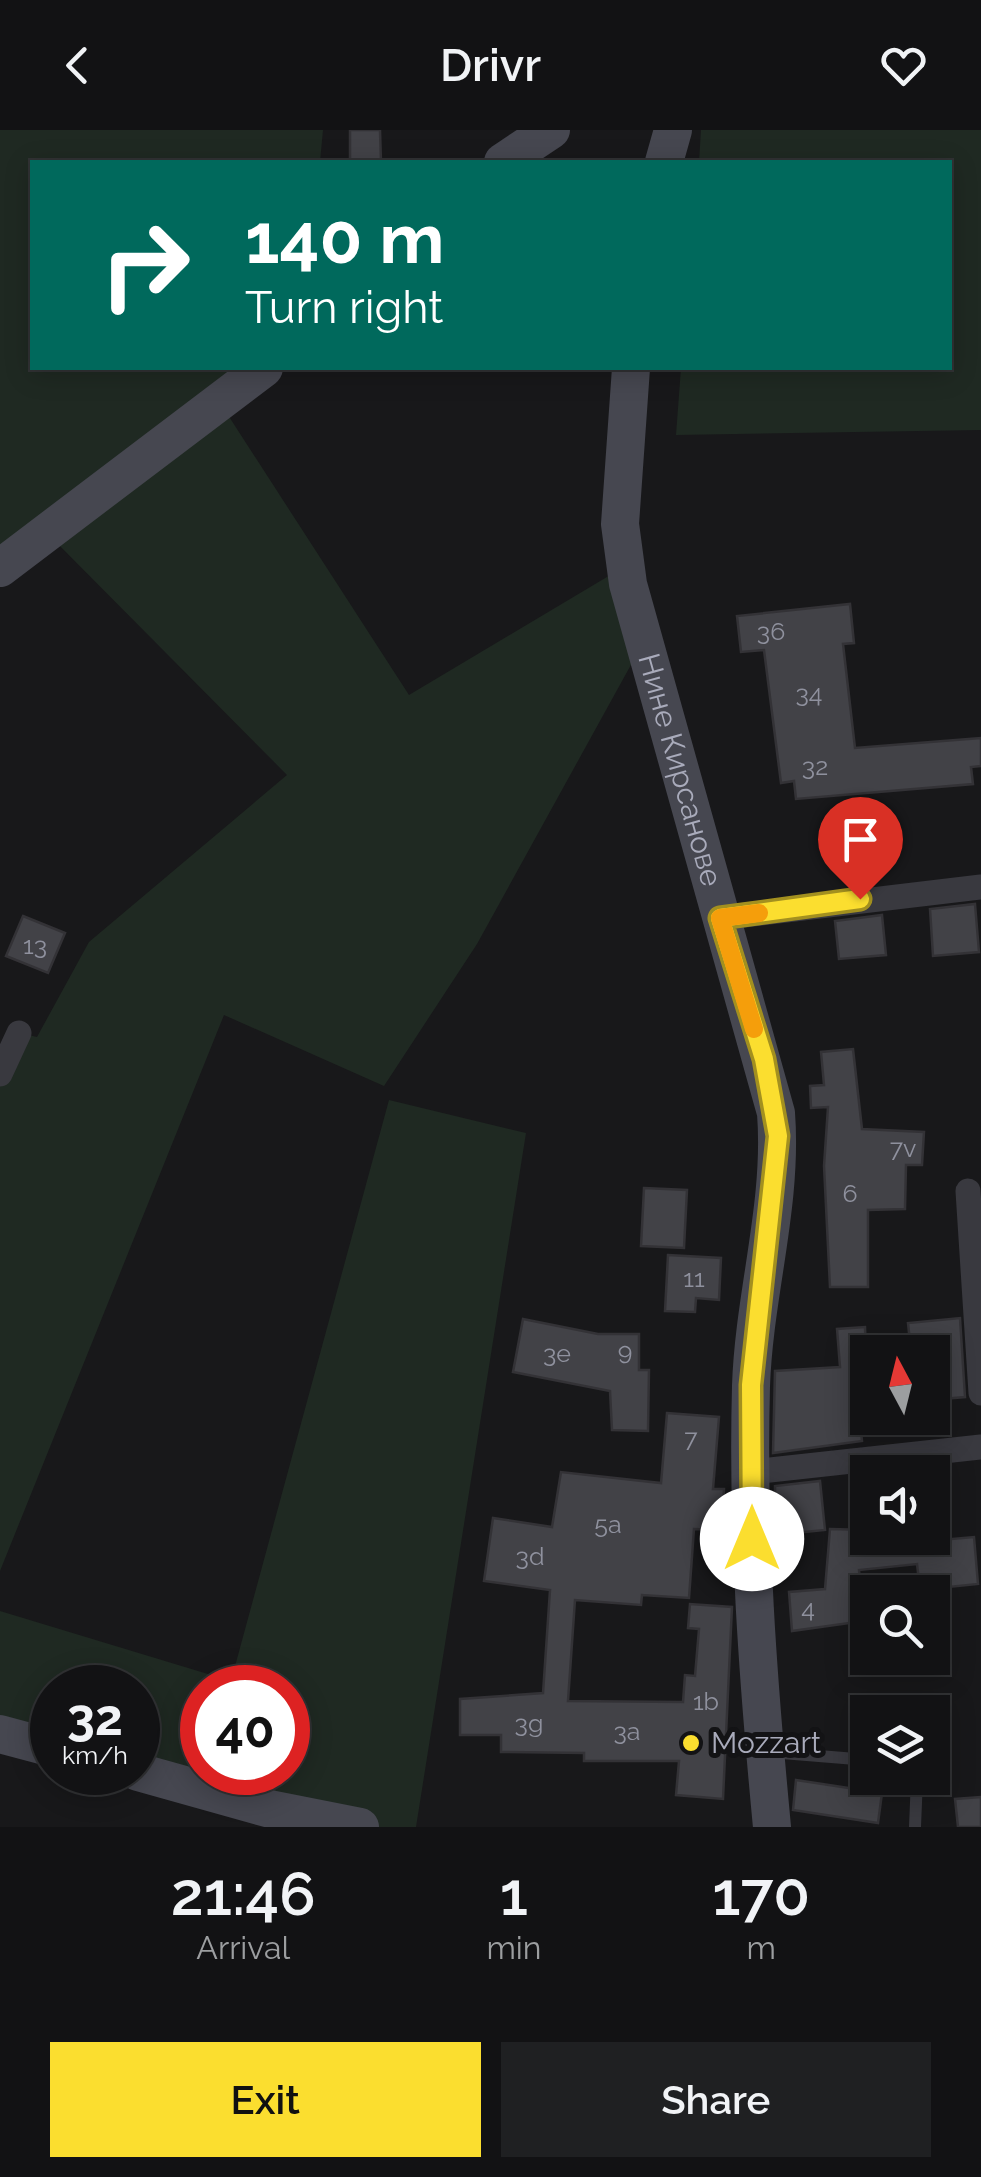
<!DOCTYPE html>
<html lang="en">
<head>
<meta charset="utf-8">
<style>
	body { margin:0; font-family:Raleway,sans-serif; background:#1f2022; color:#f1f3f6; height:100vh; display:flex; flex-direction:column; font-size:38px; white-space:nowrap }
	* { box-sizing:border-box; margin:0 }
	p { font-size:32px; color:#9c9ea0 }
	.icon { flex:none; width:55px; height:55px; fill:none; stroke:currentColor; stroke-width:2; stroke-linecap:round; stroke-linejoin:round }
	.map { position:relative; height:1697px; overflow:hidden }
	.details { display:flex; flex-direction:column; background:#121214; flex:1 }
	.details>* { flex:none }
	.hud { position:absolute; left:30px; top:30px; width:922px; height:210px; border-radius:0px; box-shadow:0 5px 25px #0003,0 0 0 2px #313234; background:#00695c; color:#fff; overflow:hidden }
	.needle { width:65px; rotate:353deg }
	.fabs { position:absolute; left:850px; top:1205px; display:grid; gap:20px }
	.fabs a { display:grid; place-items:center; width:100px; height:100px; border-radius:0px; background:#121214; box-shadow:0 5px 25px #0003,0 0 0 2px #313234; font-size:50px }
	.speed { position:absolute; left:30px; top:1535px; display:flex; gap:20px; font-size:50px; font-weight:700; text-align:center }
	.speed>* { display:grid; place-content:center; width:130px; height:130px; border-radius:50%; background:#121214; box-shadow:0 5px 25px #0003,0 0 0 2px #313234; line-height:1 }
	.speed small { font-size:25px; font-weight:400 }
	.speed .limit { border:15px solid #d22; background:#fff; color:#111 }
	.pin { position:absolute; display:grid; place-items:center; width:85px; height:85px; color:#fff; margin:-102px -42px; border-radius:50% 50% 50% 0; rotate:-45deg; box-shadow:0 0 10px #0007 }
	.pin .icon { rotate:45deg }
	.me { position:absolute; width:110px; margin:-55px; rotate:0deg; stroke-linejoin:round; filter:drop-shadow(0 0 8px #0008) }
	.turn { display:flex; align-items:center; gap:35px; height:210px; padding:0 50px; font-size:45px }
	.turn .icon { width:130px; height:130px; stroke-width:2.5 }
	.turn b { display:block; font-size:70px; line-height:85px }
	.eta { display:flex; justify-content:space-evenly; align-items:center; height:170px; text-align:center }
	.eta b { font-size:60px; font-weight:600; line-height:70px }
	.action { display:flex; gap:20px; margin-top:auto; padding:20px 50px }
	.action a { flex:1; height:115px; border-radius:0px; background:#fbde2f; color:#111; font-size:40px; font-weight:600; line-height:115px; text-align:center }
	.action a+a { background:#1f2022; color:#f1f3f6 }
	header { display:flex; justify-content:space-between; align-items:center; height:130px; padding:0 50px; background:#121214; font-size:45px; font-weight:600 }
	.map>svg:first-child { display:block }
	.green { fill:#1f2922; fill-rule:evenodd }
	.building { fill:#424247; stroke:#333236; stroke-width:2.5 }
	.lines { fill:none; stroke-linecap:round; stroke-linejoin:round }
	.lane { stroke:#39393f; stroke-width:12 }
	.street { stroke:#39393f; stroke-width:25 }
	.secondary { stroke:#464750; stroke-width:38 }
	.route-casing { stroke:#a3901f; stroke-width:25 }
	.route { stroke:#fbde2f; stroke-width:18 }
	.slow { stroke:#f59e0b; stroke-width:18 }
	.poi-dot { fill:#fbde2f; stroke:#131315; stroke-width:4 }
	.labels { text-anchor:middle; stroke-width:10; stroke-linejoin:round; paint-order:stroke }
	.number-label { font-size:25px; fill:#8f919e }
	.street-label { font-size:30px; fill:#a9abbb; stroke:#131315 }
	.poi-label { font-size:30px; fill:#a9abbb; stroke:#131315; text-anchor:start }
</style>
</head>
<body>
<header><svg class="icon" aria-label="back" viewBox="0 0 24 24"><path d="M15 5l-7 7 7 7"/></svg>Drivr<svg class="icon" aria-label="heart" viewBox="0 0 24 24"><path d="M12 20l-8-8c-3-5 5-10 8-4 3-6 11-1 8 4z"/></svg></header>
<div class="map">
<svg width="981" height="1697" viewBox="0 0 981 1697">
	<rect width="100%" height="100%" fill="#18181a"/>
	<g class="green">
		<path d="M0,0h323l-3,32h-288v206h227l-33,44 183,283 208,-124 26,72 -166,301 -93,142 -160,-71 -224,556v-497l19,-41 18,4 52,-95 198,-167 -241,-243 -46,36z"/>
		<path d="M701,0h280v300l-305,5 5,-67h269v-206h-251z"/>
		<path d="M389,970l137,33 -110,694h-56l-222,-55v-84h-86v60l-52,-14v-123l231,70zM202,1558h86v84h-86z"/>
	</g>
	<g class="building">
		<path d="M350,0h30l1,32h-31z"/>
		<path d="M850,474l4,39 -11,1 12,104 126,-10v28l-10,1 2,17 -177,15 -2,-18 -13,2 -17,-133 -23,2 -4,-36z"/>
		<path d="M975,774l4,48 -46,4 -3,-47z"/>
		<path d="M882,785l4,40 -47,4 -4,-38z"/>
		<path d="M23,786l42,17 -17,40 -42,-17z"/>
		<path d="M853,919l9,80 62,3 -2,33h-16l-1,44 -37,1v77h-38l-6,-121 4,-59 -17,1 -1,-22 14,-1 -3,-33z"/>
		<path d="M644,1058l43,2 -3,58 -43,-2z"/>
		<path d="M668,1125l53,3 -2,42 -23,-2 -1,14 -30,-1z"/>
		<path d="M960,1188l5,79 -33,3v-48h-21l-3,-29z"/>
		<path d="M523,1189l75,15h41v36h10l-1,61 -36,-1 -2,-39 -97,-19z"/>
		<path d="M865,1197l3,75 -10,1 4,38 -89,12 2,-82 65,-4 -3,-38z"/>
		<path d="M667,1283l52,4 -6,72h11l-2,41 -28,-1 -5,69 -47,-3 -1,10 -66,-5 -7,101 115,1 2,-27 10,1 4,-47 -11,-1 2,-24 42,3 -9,192 -47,-4 3,-34h-95v-8l-83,-1v-17h-41v-36l83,-6 7,-103 -66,-9 9,-63 59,9 9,-55 100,11z"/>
		<path d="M820,1351l5,49 -50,5v-49z"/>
		<path d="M830,1399l38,1v8h61v3l45,-4 4,47 -58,6 -3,-26 -58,6 5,51 -72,10 -3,-39 36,-3z"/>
		<path d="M796,1650l86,13 -4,30 -85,-13z"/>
		<path d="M981,1667v30h-23l-3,-28z"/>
	</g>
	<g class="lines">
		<g class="lane">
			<path d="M770,1622l98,8"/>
			<path d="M915,1697l2,-49"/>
		</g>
		<g class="street">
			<path d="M720,788l261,-31"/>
			<path d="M0,944l19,-41"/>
			<path d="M968,1061l13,202"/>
			<path d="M751,1342l230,-25"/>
		</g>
		<g class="secondary">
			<path d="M503,32l48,-32"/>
			<path d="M664,32l9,-32"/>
			<path id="s1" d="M631,238l-11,156 8,60 148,529c7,92 -22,181 -25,273 -4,148 7,294 21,441"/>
			<path d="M0,438l264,-200"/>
			<path d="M0,1604l52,14"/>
			<path d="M138,1642l136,38 86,17"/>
		</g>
	</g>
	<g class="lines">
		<defs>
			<path id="route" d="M752,1409l-1,-154 27,-249 -14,-77 -44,-141 140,-19"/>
		</defs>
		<use href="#route" class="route-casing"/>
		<use href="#route" class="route"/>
		<path class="slow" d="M754,899l-34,-111 39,-5"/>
	</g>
	<circle class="poi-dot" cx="691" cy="1613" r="10"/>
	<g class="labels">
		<g class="number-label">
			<text x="771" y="510">36</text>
			<text x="809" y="572">34</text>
			<text x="815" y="645">32</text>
			<text x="35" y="824">13</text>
			<text x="903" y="1027">7v</text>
			<text x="850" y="1072">6</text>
			<text x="694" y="1157">11</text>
			<text x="625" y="1230">9</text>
			<text x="557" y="1232">3e</text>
			<text x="691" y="1317">7</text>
			<text x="608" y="1403">5a</text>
			<text x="530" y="1435">3d</text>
			<text x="808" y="1487">4</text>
			<text x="706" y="1580">1b</text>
			<text x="529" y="1602">3g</text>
			<text x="627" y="1610">3a</text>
		</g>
		<g class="street-label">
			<text dy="10" stroke="none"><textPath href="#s1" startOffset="410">Нине Кирсанове</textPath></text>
		</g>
		<g class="poi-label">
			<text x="711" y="1623">Mozzart</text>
		</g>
	</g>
</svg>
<div class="fabs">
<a><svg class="needle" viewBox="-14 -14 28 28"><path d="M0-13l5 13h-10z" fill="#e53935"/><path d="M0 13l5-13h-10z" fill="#9c9ea0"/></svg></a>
<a><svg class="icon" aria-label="sound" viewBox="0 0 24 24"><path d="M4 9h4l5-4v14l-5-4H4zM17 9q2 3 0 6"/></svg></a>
<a><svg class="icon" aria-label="search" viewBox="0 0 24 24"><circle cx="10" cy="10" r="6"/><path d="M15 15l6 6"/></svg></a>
<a><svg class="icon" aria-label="layers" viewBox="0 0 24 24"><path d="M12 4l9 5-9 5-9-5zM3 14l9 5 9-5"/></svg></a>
</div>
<div class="speed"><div>32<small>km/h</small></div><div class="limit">40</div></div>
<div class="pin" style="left:860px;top:769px;background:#d93025"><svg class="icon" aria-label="arrive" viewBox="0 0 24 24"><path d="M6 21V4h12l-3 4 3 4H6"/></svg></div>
<svg class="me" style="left:752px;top:1409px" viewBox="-20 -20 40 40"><circle r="19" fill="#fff"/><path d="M0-13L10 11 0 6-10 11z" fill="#fbde2f"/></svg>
<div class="hud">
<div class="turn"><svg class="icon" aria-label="right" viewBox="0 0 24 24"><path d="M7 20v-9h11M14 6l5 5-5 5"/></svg><div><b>140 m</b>Turn right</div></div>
</div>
</div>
<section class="details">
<div class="eta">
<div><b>21:46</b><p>Arrival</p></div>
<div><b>1</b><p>min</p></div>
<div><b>170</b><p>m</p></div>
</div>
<div class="action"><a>Exit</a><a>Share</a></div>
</section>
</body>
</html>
